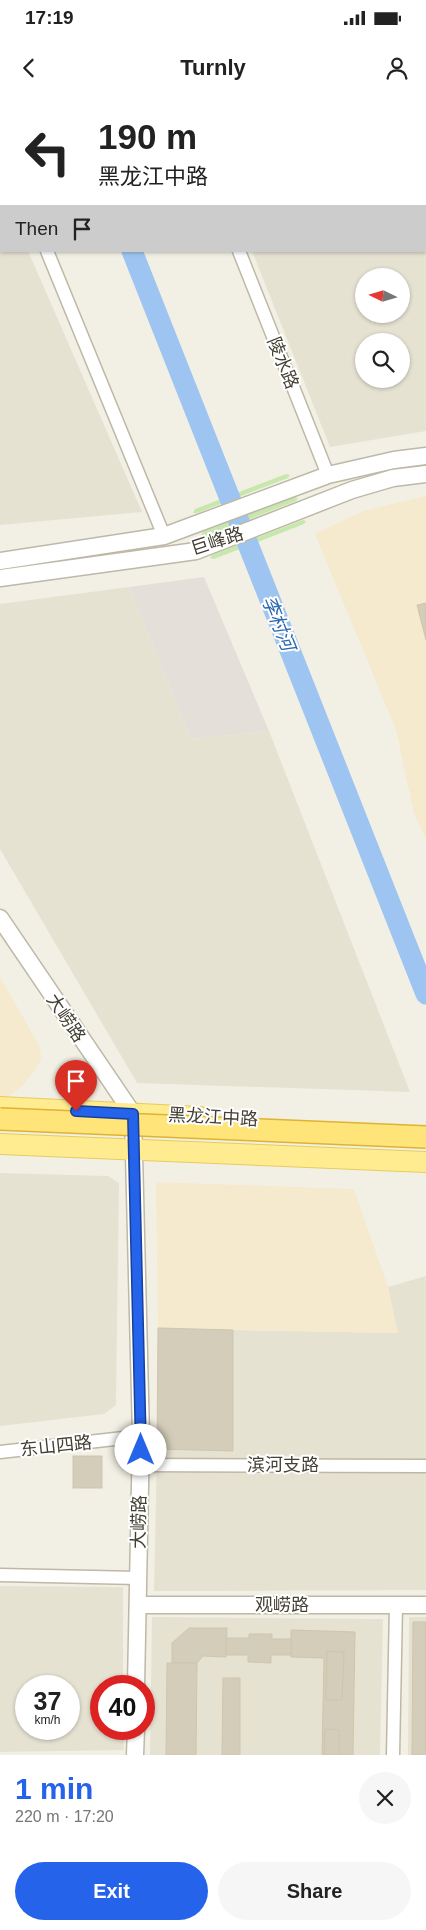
<!DOCTYPE html>
<html lang="en">
<head>
<meta charset="utf-8">
<style>
	body { margin:0; font-family:Helvetica,"Noto Sans SC",sans-serif; background:#f6f6f6; color:#222; height:100vh; display:flex; flex-direction:column; font-size:19px; white-space:nowrap }
	* { box-sizing:border-box; margin:0 }
	p { font-size:16px; color:#767676 }
	.icon { flex:none; width:28px; height:28px; fill:none; stroke:currentColor; stroke-width:2; stroke-linecap:round; stroke-linejoin:round }
	.map { position:relative; height:1655px; overflow:hidden }
	.details { display:flex; flex-direction:column; background:#fff; flex:1 }
	.details>* { flex:none }
	.banner { position:absolute; left:0px; top:0px; width:426px; height:152px; box-shadow:0 1px 4px #0004; background:#fff; color:#222; overflow:hidden }
	.needle { width:32px; rotate:275deg }
	.tools { position:absolute; left:355px; top:168px; display:grid; gap:10px }
	.tools a { display:grid; place-items:center; width:55px; height:55px; border-radius:50%; background:#fff; box-shadow:0 1px 4px #0004; font-size:25px }
	.speed { position:absolute; left:15px; top:1575px; display:flex; gap:10px; font-size:25px; font-weight:700; text-align:center }
	.speed>* { display:grid; place-content:center; width:65px; height:65px; border-radius:50%; background:#fff; box-shadow:0 1px 4px #0004; line-height:1 }
	.speed small { font-size:12px; font-weight:400 }
	.speed .limit { border:8px solid #d22; background:#fff; color:#111 }
	.pin { position:absolute; display:grid; place-items:center; width:42px; height:42px; color:#fff; margin:-51px -21px; border-radius:50% 50% 50% 0; rotate:-45deg; box-shadow:0 0 5px #0007 }
	.pin .icon { rotate:45deg }
	.me { position:absolute; width:55px; margin:-28px; rotate:0deg; stroke-linejoin:round; filter:drop-shadow(0 0 4px #0008) }
	.turn { display:flex; align-items:center; gap:18px; height:105px; padding:0 15px; font-size:22px }
	.turn .icon { width:65px; height:65px; stroke-width:2.5 }
	.turn b { display:block; font-size:35px; line-height:42px }
	.then { display:flex; align-items:center; height:48px; padding:0 15px; background:#0003; gap:10px; font-size:19px }
	.round { display:grid; place-items:center; flex:none; width:52px; height:52px; border-radius:26px; background:#f6f6f6 }
	.head { display:flex; align-items:center; justify-content:space-between; height:85px; padding:0 15px }
	h1 { font-size:30px; font-weight:600; line-height:38px; color:#2563eb }
	.primary-button { display:flex; gap:10px; margin-top:auto; padding:10px 15px }
	.primary-button a { flex:1; height:58px; border-radius:30px; background:#2563eb; color:#fff; font-size:20px; font-weight:600; line-height:58px; text-align:center }
	.primary-button a+a { background:#f6f6f6; color:#222 }
	.status { display:flex; justify-content:space-between; align-items:center; height:35px; padding:0 25px; background:#fff; direction:ltr }
	.status svg { height:14px; fill:currentColor }
	header { display:flex; justify-content:space-between; align-items:center; height:65px; padding:0 15px; background:#fff; font-size:22px; font-weight:600 }
	.map>svg:first-child { display:block }
	.residential { fill:#e6e2d2; fill-rule:evenodd }
	.commercial { fill:#f5e9ce }
	.industrial { fill:#e4e0d9 }
	.green { fill:#c6e8ac }
	.lines { fill:none; stroke-linecap:round; stroke-linejoin:round }
	.river { stroke:#9ec5f1; stroke-width:21 }
	.building { fill:#d4cdb9; stroke:#cfc5ac }
	.minor-casing { stroke:#beb8a6; stroke-width:15 }
	.tertiary-casing { stroke:#beb8a6; stroke-width:19 }
	.primary-casing { stroke:#e5cc5f; stroke-width:22 }
	.minor { stroke:#fff; stroke-width:12 }
	.tertiary { stroke:#fff; stroke-width:16 }
	.primary { stroke:#ffec90; stroke-width:20 }
	.trunk-bridge-casing { stroke:#dfb331; stroke-width:24; stroke-linecap:butt }
	.trunk-bridge { stroke:#ffe479; stroke-width:21 }
	.route-casing { stroke:#184099; stroke-width:12 }
	.route { stroke:#2563eb; stroke-width:9 }
	.labels { text-anchor:middle; stroke-width:4; stroke-linejoin:round; paint-order:stroke }
	.street-label { font-size:18px; fill:#444034; stroke:#fff }
	.water-label { font-size:19px; font-style:italic; fill:#2c69b1; stroke:#fff }
</style>
</head>
<body>
<div class="status"><b>17:19</b><svg viewBox="0 0 49 12"><path d="M0 12V9h3v3zM5 12V6h3v6zM10 12V3h3v9zM15 12V0h3v12zM26 1h20v11H26zM47 4h2v5h-2z"/></svg></div>
<header><svg class="icon" aria-label="back" viewBox="0 0 24 24"><path d="M15 5l-7 7 7 7"/></svg>Turnly<svg class="icon" aria-label="person" viewBox="0 0 24 24"><circle cx="12" cy="8" r="4"/><path d="M4 21q1-7 8-7t8 7"/></svg></header>
<div class="map">
<svg width="426" height="1655" viewBox="0 0 426 1655">
	<rect width="100%" height="100%" fill="#f2f0e4"/>
	<g class="residential">
		<path d="M191,0h235v331l-96,16 -78,-196h173v-150zM401,176v38h-37v-38zM364,241h37v38h-37z"/>
		<path d="M0,87l1,64h27l114,261 -142,13z"/>
		<path d="M129,487l62,152 78,-8 141,361 -273,-9 -137,-234v-245z"/>
		<path d="M0,1073l108,3 11,7 -3,222 -12,9 -104,12z"/>
		<path d="M426,1176v314l-272,1 3,-142 76,2v-121l164,3 -9,-46z"/>
		<path d="M0,1486l123,1v99h-22v43h22l1,21 -124,2zM69,1586v43h-43v-43z"/>
		<path d="M152,1517l231,2 -3,136h-230z"/>
		<path d="M409,1517h17v138h-18z"/>
	</g>
	<g class="commercial">
		<path d="M426,396v343l-12,-26 -18,-83 -81,-196 48,-23z"/>
		<path d="M0,877l40,70 1,12 -5,10 -12,15 -12,10 -7,4 -5,-1z"/>
		<path d="M156,1082l198,7 34,98 10,46 -240,-5z"/>
	</g>
	<path class="industrial" d="M204,477l65,154 -78,8 -62,-152z"/>
	<g class="green">
		<path d="M286,374l4,1 -2,3 -91,35h-4l2,-4z"/>
		<path d="M294,397l4,1 -2,3 -91,35 -4,-1 2,-3z"/>
		<path d="M303,420l3,1 -2,3 -90,35 -4,-1 2,-3z"/>
	</g>
	<g class="lines">
		<g class="river">
			<path d="M68,0v1"/>
			<path d="M132,151l294,743"/>
		</g>
	</g>
	<g class="building">
		<path d="M426,503v37l-9,-35z"/>
		<path d="M158,1228l75,2v121l-76,-2z"/>
		<rect x="73" y="1356" width="29" height="32"/>
		<path d="M413,1522h13v133h-14z"/>
		<path d="M189,1528h38l-1,29 -23,-1 -6,7h-25v-20z"/>
		<path d="M291,1530l64,2 -2,123h-31l2,-97 -33,-1z"/>
		<path d="M249,1534h23v5h19v16h-20v8l-23,-1v-7h-22v-17h23z"/>
		<path d="M327,1551l17,1 -2,48h-16z"/>
		<path d="M167,1563h30l-1,92h-30z"/>
		<path d="M223,1578h17v77h-18z"/>
		<path d="M325,1629l14,1v25h-15z"/>
	</g>
	<g class="lines">
		<defs>
			<g id="minor">
				<path d="M178,0l1,1"/>
				<path d="M0,36l1,3"/>
				<path d="M47,151l117,285"/>
				<path d="M239,151l89,224"/>
				<path d="M0,1352l141,-16"/>
				<path d="M141,1365l285,1"/>
				<path d="M0,1475l138,3"/>
				<path d="M393,1655l3,-150"/>
			</g>
			<g id="tertiary">
				<path d="M0,461l164,-25 164,-61 66,-15 32,-4"/>
				<path d="M0,478l196,-27 156,-61 41,-12 33,-4"/>
				<path d="M0,818l133,196 8,322 -5,250"/>
				<path d="M138,1505h288"/>
				<path d="M135,1655l1,-26"/>
			</g>
			<g id="primary">
				<path d="M0,1007l200,10"/>
				<path d="M0,1044l426,18"/>
			</g>
		</defs>
		<use href="#minor" class="minor-casing"/>
		<use href="#tertiary" class="tertiary-casing"/>
		<use href="#primary" class="primary-casing"/>
		<use href="#minor" class="minor"/>
		<use href="#tertiary" class="tertiary"/>
		<use href="#primary" class="primary"/>
		<defs>
			<path id="trunk-bridge" d="M0,1019l426,18"/>
		</defs>
		<use href="#trunk-bridge" class="trunk-bridge-casing"/>
		<use href="#trunk-bridge" class="trunk-bridge"/>
	</g>
	<g class="lines">
		<defs>
			<path id="route" d="M76,1011l57,3 8,336"/>
		</defs>
		<use href="#route" class="route-casing"/>
		<use href="#route" class="route"/>
	</g>
	<g class="labels">
		<g class="street-label">
			<text transform="translate(283 263) rotate(68)" y="6">陵水路</text>
			<text transform="translate(217 441) rotate(-18)" y="6">巨峰路</text>
			<text transform="translate(66 918) rotate(56)" y="6">大崂路</text>
			<text transform="translate(213 1017) rotate(3)" y="6">黑龙江中路</text>
			<text transform="translate(56 1346) rotate(-6)" y="6">东山四路</text>
			<text x="283" y="1371">滨河支路</text>
			<text transform="translate(139 1422) rotate(-89)" y="6">大崂路</text>
			<text x="282" y="1511">观崂路</text>
		</g>
		<g class="water-label">
			<text transform="translate(279 523) rotate(68)" y="7">李村河</text>
		</g>
	</g>
</svg>
<div class="tools">
<a><svg class="needle" viewBox="-14 -14 28 28"><path d="M0-13l5 13h-10z" fill="#e53935"/><path d="M0 13l5-13h-10z" fill="#767676"/></svg></a>
<a><svg class="icon" aria-label="search" viewBox="0 0 24 24"><circle cx="10" cy="10" r="6"/><path d="M15 15l6 6"/></svg></a>
</div>
<div class="speed"><div>37<small>km/h</small></div><div class="limit">40</div></div>
<div class="pin" style="left:76px;top:1011px;background:#d93025"><svg class="icon" aria-label="arrive" viewBox="0 0 24 24"><path d="M6 21V4h12l-3 4 3 4H6"/></svg></div>
<svg class="me" style="left:141px;top:1350px" viewBox="-20 -20 40 40"><circle r="19" fill="#fff"/><path d="M0-13L10 11 0 6-10 11z" fill="#2563eb"/></svg>
<div class="banner">
<div class="turn"><svg class="icon" aria-label="left" viewBox="0 0 24 24"><path d="M17 20v-9H6M10 6l-5 5 5 5"/></svg><div><b>190 m</b>黑龙江中路</div></div>
<div class="then">Then<svg class="icon" aria-label="arrive" viewBox="0 0 24 24"><path d="M6 21V4h12l-3 4 3 4H6"/></svg></div>
</div>
</div>
<section class="details">
<div class="head"><div><h1>1 min</h1><p>220 m · 17:20</p></div><a class="round"><svg class="icon" aria-label="close" viewBox="0 0 24 24"><path d="M6 6l12 12M18 6L6 18"/></svg></a></div>
<div class="primary-button"><a>Exit</a><a>Share</a></div>
</section>
</body>
</html>
